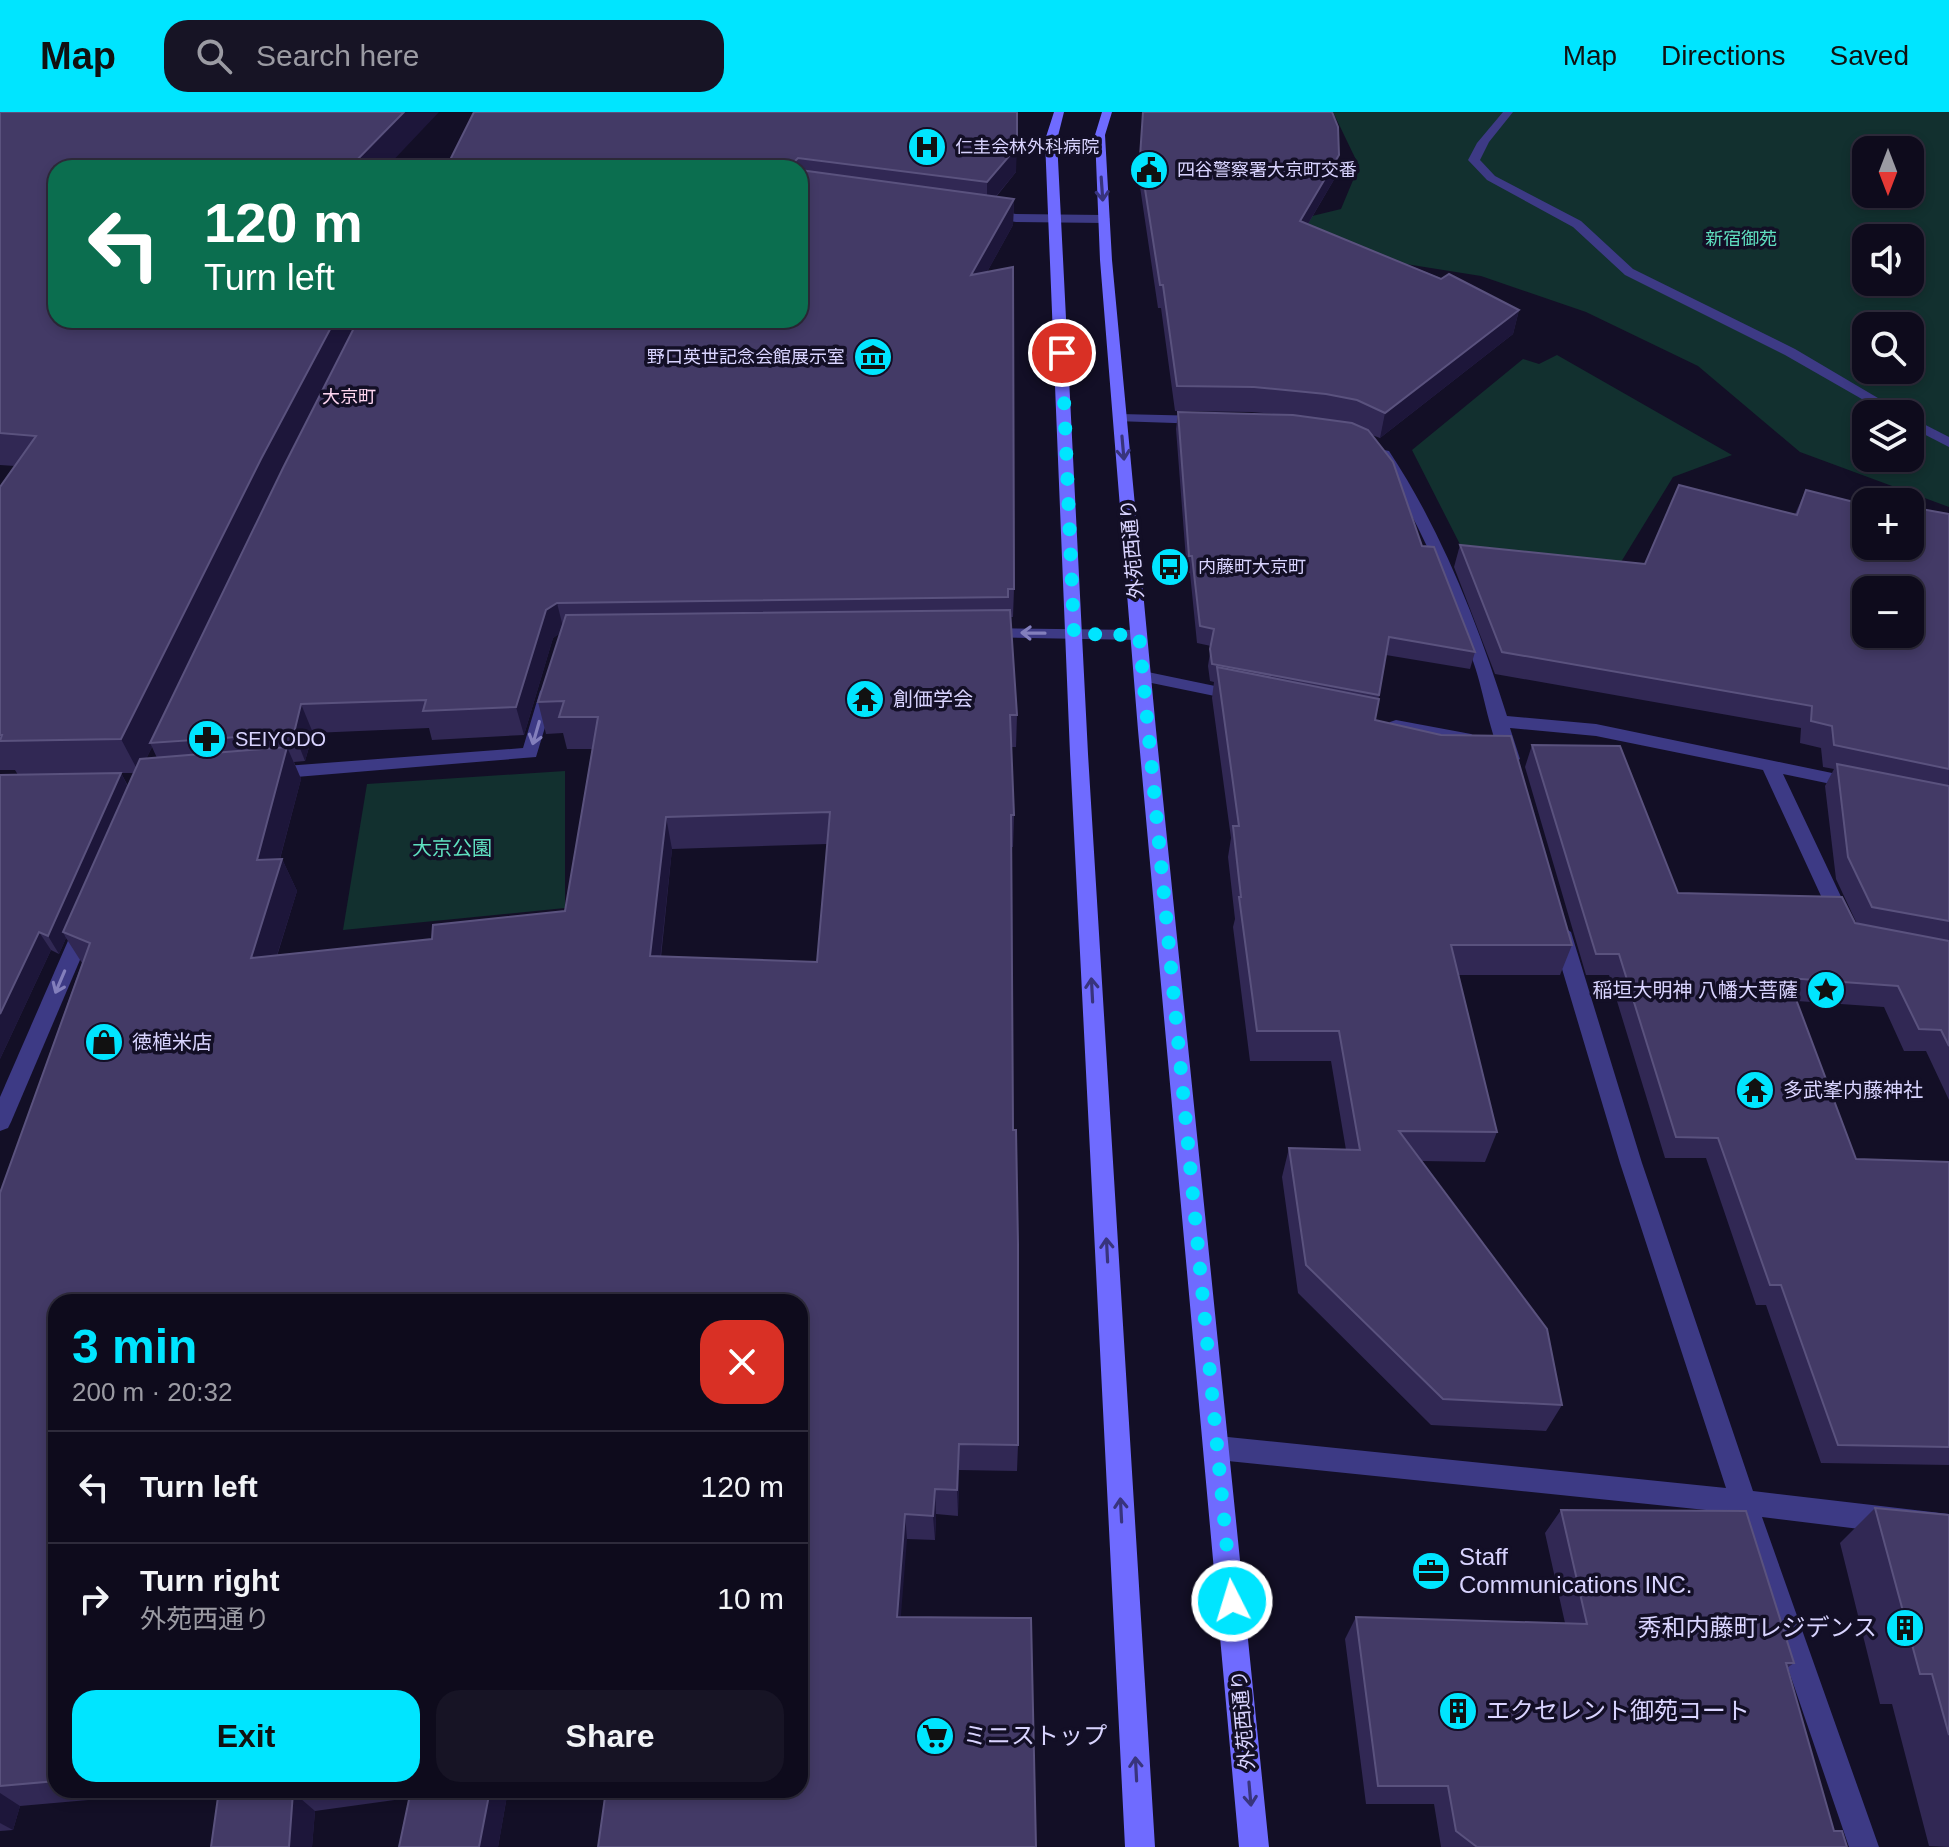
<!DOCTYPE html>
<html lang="en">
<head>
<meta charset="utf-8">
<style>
	body { margin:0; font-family:Arial,"Noto Sans JP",sans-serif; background:#171425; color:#f1f3f6; height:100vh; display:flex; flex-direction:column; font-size:30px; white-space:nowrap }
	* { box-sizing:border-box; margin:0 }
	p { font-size:26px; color:#9b9ba3 }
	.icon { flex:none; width:44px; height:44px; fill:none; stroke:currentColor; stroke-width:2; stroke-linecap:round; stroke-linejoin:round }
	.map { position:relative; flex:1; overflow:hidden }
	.panel { position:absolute; left:48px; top:1182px; width:760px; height:504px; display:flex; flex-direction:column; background:#0e0b1c; border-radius:24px; box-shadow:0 4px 12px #0003,0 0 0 2px #2e2b3b }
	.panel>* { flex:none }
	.banner { position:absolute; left:48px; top:48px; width:760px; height:168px; border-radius:24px; box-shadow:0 4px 12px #0003,0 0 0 2px #2e2b3b; background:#0b6e4f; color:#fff; overflow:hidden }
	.needle { width:52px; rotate:180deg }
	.fabs { position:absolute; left:1852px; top:24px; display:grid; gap:16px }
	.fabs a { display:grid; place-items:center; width:72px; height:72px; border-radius:16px; background:#0e0b1c; box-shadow:0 4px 12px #0003,0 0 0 2px #2e2b3b; font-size:40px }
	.pin { position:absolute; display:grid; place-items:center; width:68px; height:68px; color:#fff; margin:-34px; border:4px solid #fff; border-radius:50%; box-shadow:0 2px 8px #0007 }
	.me { position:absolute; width:88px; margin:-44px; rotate:355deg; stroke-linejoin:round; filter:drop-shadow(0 0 6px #0008) }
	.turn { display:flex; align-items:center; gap:28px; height:168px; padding:0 24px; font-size:36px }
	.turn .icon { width:104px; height:104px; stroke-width:2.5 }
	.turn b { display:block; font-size:56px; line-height:68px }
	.round { display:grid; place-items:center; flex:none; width:84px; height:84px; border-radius:24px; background:#171425 }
	.summary { display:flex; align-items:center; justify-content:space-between; height:136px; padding:0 24px }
	h1 { font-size:48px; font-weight:700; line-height:60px; color:#00e5ff }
	.cta { display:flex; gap:16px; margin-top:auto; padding:16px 24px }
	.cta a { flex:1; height:92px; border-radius:24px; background:#00e5ff; color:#111; font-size:32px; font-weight:700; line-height:92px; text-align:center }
	.cta a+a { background:#171425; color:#f1f3f6 }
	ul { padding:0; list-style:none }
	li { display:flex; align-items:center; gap:24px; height:112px; padding:0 24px; border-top:2px solid #2e2b3b }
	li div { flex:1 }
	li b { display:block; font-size:30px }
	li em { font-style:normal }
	header { display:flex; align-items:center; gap:48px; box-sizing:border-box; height:112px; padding:0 40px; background:#00e5ff; color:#111 }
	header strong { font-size:38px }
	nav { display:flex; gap:44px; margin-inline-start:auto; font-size:28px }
	.search { width:560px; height:72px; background:#171425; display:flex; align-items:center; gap:20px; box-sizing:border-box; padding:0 28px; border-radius:24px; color:#9b9ba3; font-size:30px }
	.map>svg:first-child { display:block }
	.green { fill:#12302f; fill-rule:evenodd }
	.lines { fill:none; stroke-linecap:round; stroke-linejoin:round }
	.street { fill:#3d3a85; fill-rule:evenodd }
	.secondary { fill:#6f6bff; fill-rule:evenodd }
	.wall { fill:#312854; fill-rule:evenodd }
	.shaded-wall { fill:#1d163a }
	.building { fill:#433a66; stroke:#5a527e; stroke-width:2; fill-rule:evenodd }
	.oneway { stroke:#38347d }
	.oneway2 { stroke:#837fbc }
	.route { stroke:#00e5ff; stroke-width:14; stroke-dasharray:0 25.2 }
	.labels { text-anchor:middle; stroke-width:7; stroke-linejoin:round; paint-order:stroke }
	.far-poi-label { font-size:18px; fill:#d9d4ff; stroke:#130f26; text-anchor:start }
	.far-park-label { font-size:18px; fill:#5fe0c0; stroke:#130f26 }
	.far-neighbourhood-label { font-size:18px; fill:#ffd6f0; stroke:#130f26 }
	.street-label { font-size:20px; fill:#d9d4ff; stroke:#130f26 }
	.poi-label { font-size:20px; fill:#d9d4ff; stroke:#130f26; text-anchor:start }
	.park-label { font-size:20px; fill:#5fe0c0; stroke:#130f26 }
	.near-poi-label { font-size:24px; fill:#d9d4ff; stroke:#130f26; text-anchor:start }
</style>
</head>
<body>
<header>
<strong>Map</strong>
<div class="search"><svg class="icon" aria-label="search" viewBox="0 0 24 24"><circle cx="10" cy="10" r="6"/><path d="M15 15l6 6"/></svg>Search here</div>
<nav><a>Map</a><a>Directions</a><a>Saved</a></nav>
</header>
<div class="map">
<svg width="1949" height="1735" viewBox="0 0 1949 1735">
	<rect width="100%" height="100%" fill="#130f26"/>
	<g class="green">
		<path d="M1333,0h616v395l-149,-55 -102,-86 -112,-54 -105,-36 -207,-33 -11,-15 78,-19 18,-43zM1866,38h44v44h-44zM1866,126h44v44h-44zM1866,214h44v44h-44zM1866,302h44v44h-44z"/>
		<path d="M1557,243l175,100 -59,22 -63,103 -139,-14 -59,-116 111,-91 16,5z"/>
		<path d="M565,659v137l-222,22 24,-146z"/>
	</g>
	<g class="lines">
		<g class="street">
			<path d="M1503,0h10l-24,30 -9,18 15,16 86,45 52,48 162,80 110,65h-17l-103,-59 -160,-80 -52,-48 -86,-47 -19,-20 9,-17z"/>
			<path d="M989,98l27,4 88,1 6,4 -6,4 -88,-1 -31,-5 -2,-3z"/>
			<path d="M1120,302l84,2 7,4 -7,4 -89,-3 -2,-3z"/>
			<path d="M1910,305l39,20v10l-39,-20z"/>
			<path d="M1384,338l5,1c53,80 89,173 118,265l89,8 265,55 3,4 -9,6 -72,-15 70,148 -3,5h-14l-3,-5 -70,-152 -167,-34 -86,-8 10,31 -9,6 -6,-2c-16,-29 -20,-67 -31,-99 -24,-73 -57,-145 -97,-210z"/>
			<path d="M985,516l154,2 8,5 -8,5 -160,-3 -2,-4z"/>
			<path d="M1143,559l96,20 8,5 -8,5 -102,-21 -2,-4z"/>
			<path d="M548,574l8,5 -20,66 -264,22 -9,-6 9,-6 251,-19 17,-57z"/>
			<path d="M1396,608l75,14 9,6 -9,6 -81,-16 -3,-4 3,-4z"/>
			<path d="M84,808l10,7 -83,195 -3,6 -8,3v-34l74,-170z"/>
			<path d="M1561,813l10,7 71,231 111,328 196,23v26l-187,-23 117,330h-30l-114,-334 -517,-53 -9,-4 -3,-8 3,-8 9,-4 508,52 -106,-325 -69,-231z"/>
		</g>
		<g class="secondary">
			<path d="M1054,0h10l-7,28 31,614 67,1093h-30l-55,-1093 -25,-614z"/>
			<path d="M1102,0h10l-7,23 7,125 44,470 113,1117h-30l-101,-1117 -38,-470 -5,-125z"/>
		</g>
	</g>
	<g class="wall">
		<path d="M0,0l56,208h294l3,10 15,-8 432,-2v-152h-354l28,-56 542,60 -20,25 18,2 -1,26 -26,47 27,317 -1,28h-3l7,98 -1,32h-5l3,68 -1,32h-1l1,283 5,315 -1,26 -58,-1 -1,46 -22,-2 -1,26 -28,-1 -107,251v-488h-744v488h146l-182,16 -7,24 -13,1v-638l82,-230 -16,-25 -7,16 -8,-4 -51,109 18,-284 -3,-5h-15v-283l15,-21 -15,-1zM560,521l-22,69 8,32 17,-1 4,16h25l-27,162 -133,28 -155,17 20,-65 -15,-32h-2l21,-80 -7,-17 11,-1 8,-28 116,-5 3,12 92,-5 29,-97zM152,635l5,11 -11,1zM121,661h13l-6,13zM827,732l-10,118 -156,-5 11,-108z"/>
		<path d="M1143,0l192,66 -27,46 211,86 -6,24 -133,104 -8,-3 50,111 53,106 -5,17 -84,-14 -11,65 197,225 -12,30h-102l39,157 -12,30 -64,-1 141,244 -16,26 -115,-6 -133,-132 -16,-116 7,-29 57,2 -15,-89h-81l-17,-134 2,-8 -7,-62 3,-19 -19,-140 2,-16 -4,-1 -2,-15 3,-20 -14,-3 -7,-70h-3l-11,-144 2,-17 96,2 -23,-2 -76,-1 -14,-103h-3l-19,-128z"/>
		<path d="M1806,378l60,56 83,-32v586l-23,-49h-22l-20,-44 -87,-6 59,158 93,3v303l-128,-2 -55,-158h-10l-50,-147h-41l-56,-183h-23l-61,-208 7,-22 146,148 179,31 -21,-45 -11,-93 9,-17 -11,-2 -2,-19 -21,-5 1,-15 -306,-54 -41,-107 6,-22 185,19 150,-50z"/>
		<path d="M1875,1396l74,7v332l-20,-1 -37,-142h-12l-40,-161z"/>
		<path d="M1561,1398l233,153 -7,5 47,163 13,16h-406l-7,-43h-68l-21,-165 11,-22 209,6 -20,-90z"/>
		<path d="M219,1678h289l-10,57h-99l10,-49 -94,13 -3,36h-101z"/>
	</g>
	<g class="shaded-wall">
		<path d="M404,0h35l-53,56h-37z"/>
		<path d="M1017,35l-1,25 -29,35v-25z"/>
		<path d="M1339,43l-4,23 -39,66 4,-23z"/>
		<path d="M1014,87l-1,26 -42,76v-26z"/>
		<path d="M1519,198l-6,24 -133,104 5,-25z"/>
		<path d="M335,208h15l4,13 -204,410 2,4 -13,26 -18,-34 140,-280z"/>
		<path d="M557,491l7,28 -11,7 -29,97 -8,-28 30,-97z"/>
		<path d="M301,592l12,29 -8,28 -11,-28z"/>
		<path d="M287,635l14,32 -30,113 -14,-32z"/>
		<path d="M121,661l9,18 -67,141 3,6 -7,16 -11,-18z"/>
		<path d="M666,705l6,32 -15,139 -7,-32z"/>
		<path d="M282,747l15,32 -31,99 -15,-32z"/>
		<path d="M39,820l12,18 -51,109v-45z"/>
		<path d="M959,1332v26l-1,46 -1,-26z"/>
		<path d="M935,1377l1,25 -1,26 -2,-24z"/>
		<path d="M905,1402l2,25 -8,101 -2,-23z"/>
		<path d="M490,1678h18l-10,57h-19z"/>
		<path d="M293,1680l22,19 -3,36h-23z"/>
		<path d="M0,1681l20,13 -7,24 -13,-7z"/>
	</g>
	<g class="building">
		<path d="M0,0h404l-55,56h-293v152h279l-74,139 -140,280 -121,2 2,-6h-2v-248l36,-51 -36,-3z"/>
		<path d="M474,0h543v35l-30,35 -189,-24 -3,3 2,7h-351z"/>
		<path d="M1143,0h189l6,15 1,28 -39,66 141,58 8,-5 70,36 -134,103 -28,-13 -31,-6 -72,-7 -77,-1 -14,-101h-3l-20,-128z"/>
		<path d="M800,58l214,29 -43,76 42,-8 1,322h-6v8l-451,6 -11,7 -30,97 -93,4 3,-11 -125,4 -7,29 -144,10 133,-275 75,-148h6l4,2 1,-2h431z"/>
		<path d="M1178,300l115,3 59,8 16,7 25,32 29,84 12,1 41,105 -86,-15 -10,58 -167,-31 -2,-15 4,-20 -14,-3 -8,-70h-3z"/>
		<path d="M1679,373l118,30 9,-25 60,15v41h44v-39l39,7v255l-115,-24 -2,-19 -21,-5 1,-15 -310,-54 -42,-107 185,19zM1866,478h44v44h-44z"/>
		<path d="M1010,498l7,105h-7l4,100h-3l2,315h3l2,114v201l-59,-1 -2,46 -22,-1 -2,27 -28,-2 -8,103 134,1 5,229h-438l8,-57h194v-488h-744v479l-56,5v-593l90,-250 -27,-11 77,-173 147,-12 -30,113 25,-1 -31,99 181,-19 1,-14 132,-14 33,-194h-39l5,-16 -26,1 28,-87zM830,700l-13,150 -167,-6 16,-139z"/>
		<path d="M1217,555l162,32 -4,21 66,15 70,1 61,209h-121l46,187 -98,-1 148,198 15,76 -119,-6 -137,-134 -17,-117 71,2 -21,-119h-82l-18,-134h2l-8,-71h6z"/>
		<path d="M1532,633l88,1 58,147 164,4 13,26 94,18v105l-8,-16 -22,-1 -21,-43 -110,-8 68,181 93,3v285l-111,-2 -57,-160h-11l-52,-147 -42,-1 -57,-183h-23z"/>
		<path d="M1837,652l112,22v135l-77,-14 -24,-50z"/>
		<path d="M121,661l-73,163 -9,-4 -39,82v-239z"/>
		<path d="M1875,1396l74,7v220l-17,-61h-12z"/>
		<path d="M1561,1398l185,1 48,152h-8l48,168h8l5,16h-370l-21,-16 -8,-45h-70l-22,-169 231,7z"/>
		<path d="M219,1678h92l-18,2 -4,55h-78z"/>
		<path d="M411,1678h79l-11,57h-80z"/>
	</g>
	<defs><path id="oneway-shaft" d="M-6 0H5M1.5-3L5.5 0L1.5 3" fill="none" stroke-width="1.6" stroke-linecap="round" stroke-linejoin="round" transform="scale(2)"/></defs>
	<g class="oneway">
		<use href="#oneway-shaft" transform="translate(1102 77) rotate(86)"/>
		<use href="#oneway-shaft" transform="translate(1123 336) rotate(85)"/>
		<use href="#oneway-shaft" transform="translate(1092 878) rotate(-93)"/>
		<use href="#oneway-shaft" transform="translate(1107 1138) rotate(-93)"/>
		<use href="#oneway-shaft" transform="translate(1121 1398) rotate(-93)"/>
		<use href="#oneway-shaft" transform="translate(1136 1657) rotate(-93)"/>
		<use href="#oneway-shaft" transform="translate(1250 1682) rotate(85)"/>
	</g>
	<g class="oneway2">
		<use href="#oneway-shaft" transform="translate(1033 521) rotate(-179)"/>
		<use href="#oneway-shaft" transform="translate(536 621) rotate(106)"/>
		<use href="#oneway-shaft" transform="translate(60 870) rotate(113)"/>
	</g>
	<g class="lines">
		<path class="route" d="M1062,241l12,281 65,1 93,966"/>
	</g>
	<defs>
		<symbol id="hospital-disc" viewBox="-11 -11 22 22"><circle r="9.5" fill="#00e5ff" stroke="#130f26"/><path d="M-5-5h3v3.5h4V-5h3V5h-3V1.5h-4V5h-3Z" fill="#111"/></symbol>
		<symbol id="civic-disc" viewBox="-11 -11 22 22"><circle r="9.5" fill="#00e5ff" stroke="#130f26"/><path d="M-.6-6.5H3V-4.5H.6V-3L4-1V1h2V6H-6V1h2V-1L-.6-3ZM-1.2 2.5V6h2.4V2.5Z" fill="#111"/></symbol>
		<symbol id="museum-disc" viewBox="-11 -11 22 22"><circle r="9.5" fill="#00e5ff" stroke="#130f26"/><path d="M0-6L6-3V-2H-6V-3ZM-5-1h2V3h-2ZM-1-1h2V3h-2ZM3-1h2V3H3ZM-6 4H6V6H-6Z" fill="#111"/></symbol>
		<symbol id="bus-disc" viewBox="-11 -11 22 22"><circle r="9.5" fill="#00e5ff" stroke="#130f26"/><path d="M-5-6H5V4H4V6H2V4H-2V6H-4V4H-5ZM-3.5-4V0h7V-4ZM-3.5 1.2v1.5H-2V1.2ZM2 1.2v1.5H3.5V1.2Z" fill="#111"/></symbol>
		<symbol id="temple-disc" viewBox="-11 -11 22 22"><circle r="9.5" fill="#00e5ff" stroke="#130f26"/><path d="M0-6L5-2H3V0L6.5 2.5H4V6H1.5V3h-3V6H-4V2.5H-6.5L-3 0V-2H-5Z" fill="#111"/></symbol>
		<symbol id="pharmacy-disc" viewBox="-11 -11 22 22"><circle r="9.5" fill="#00e5ff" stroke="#130f26"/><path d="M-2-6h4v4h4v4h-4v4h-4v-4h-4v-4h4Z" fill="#111"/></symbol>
		<symbol id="sight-disc" viewBox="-11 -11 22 22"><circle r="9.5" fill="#00e5ff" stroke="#130f26"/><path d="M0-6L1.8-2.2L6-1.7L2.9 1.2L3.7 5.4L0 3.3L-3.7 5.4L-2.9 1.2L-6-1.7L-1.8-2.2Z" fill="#111"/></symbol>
		<symbol id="shop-disc" viewBox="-11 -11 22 22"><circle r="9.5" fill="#00e5ff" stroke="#130f26"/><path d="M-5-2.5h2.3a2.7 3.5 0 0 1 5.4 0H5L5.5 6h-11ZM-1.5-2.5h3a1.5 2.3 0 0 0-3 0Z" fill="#111"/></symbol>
		<symbol id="office-disc" viewBox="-11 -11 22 22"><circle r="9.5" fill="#00e5ff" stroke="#130f26"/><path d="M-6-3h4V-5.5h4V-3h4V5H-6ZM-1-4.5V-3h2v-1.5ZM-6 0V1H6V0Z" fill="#111"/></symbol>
		<symbol id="building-disc" viewBox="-11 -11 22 22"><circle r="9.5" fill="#00e5ff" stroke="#130f26"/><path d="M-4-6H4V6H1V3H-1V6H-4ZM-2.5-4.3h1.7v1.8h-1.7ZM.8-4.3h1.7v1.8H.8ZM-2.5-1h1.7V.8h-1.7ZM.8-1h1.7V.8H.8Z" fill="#111"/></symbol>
		<symbol id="supermarket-disc" viewBox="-11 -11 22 22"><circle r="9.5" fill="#00e5ff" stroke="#130f26"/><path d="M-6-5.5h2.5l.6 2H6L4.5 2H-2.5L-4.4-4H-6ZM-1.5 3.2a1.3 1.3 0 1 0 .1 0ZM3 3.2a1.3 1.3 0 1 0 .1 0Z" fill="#111"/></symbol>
	</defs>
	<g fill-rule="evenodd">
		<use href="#hospital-disc" x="905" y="13" width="44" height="44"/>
		<use href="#civic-disc" x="1127" y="36" width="44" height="44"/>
		<use href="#museum-disc" x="851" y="223" width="44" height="44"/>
		<use href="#bus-disc" x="1148" y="433" width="44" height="44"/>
		<use href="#temple-disc" x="843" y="565" width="44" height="44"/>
		<use href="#pharmacy-disc" x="185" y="605" width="44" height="44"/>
		<use href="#sight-disc" x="1804" y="856" width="44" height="44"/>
		<use href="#shop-disc" x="82" y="908" width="44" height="44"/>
		<use href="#temple-disc" x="1733" y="956" width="44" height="44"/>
		<use href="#office-disc" x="1409" y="1437" width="44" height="44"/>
		<use href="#building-disc" x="1883" y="1494" width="44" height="44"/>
		<use href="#building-disc" x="1436" y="1577" width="44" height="44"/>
		<use href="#supermarket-disc" x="913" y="1602" width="44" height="44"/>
	</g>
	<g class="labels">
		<g class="far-poi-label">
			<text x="955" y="41">仁圭会林外科病院</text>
			<text x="1177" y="64">四谷警察署大京町交番</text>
			<text x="845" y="251" text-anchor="end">野口英世記念会館展示室</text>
			<text x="1198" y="461">内藤町大京町</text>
		</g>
		<g class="far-park-label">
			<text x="1741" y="133">新宿御苑</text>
		</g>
		<g class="far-neighbourhood-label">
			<text x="349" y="291">大京町</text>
		</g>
		<g class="street-label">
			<text transform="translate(1132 437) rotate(-95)" y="7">外苑西通り</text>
			<text transform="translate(1243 1608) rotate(-95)" y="7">外苑西通り</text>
		</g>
		<g class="poi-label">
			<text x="893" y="594">創価学会</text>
			<text x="235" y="634">SEIYODO</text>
			<text x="1798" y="885" text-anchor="end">稲垣大明神 八幡大菩薩</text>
			<text x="132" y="937">徳植米店</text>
			<text x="1783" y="985">多武峯内藤神社</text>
		</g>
		<g class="park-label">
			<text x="452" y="743">大京公園</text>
		</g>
		<g class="near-poi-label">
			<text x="1459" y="1453">Staff<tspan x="1459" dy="28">Communications INC.</tspan></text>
			<text x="1877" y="1524" text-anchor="end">秀和内藤町レジデンス</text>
			<text x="1486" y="1607">エクセレント御苑コート</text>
			<text x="963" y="1632">ミニストップ</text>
		</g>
	</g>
</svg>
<div class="fabs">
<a><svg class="needle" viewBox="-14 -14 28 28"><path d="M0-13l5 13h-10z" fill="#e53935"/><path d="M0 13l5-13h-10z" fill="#9b9ba3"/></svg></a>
<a><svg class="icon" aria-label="sound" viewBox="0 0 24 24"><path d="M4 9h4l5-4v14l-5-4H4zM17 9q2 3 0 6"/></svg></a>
<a><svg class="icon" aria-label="search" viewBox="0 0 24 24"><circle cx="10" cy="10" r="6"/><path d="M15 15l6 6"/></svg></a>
<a><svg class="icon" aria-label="layers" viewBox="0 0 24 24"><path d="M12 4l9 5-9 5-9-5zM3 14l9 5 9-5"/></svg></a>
<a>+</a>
<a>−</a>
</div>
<div class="pin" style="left:1062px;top:241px;background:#d93025"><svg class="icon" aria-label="arrive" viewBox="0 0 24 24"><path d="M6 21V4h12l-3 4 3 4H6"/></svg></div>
<svg class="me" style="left:1232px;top:1489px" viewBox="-20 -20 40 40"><circle r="17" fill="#00e5ff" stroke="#fff" stroke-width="3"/><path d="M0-11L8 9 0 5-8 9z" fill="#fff"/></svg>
<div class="banner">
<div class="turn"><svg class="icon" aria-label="left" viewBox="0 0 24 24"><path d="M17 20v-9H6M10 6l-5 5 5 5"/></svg><div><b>120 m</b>Turn left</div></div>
</div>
<section class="panel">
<div class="summary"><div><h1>3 min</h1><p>200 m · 20:32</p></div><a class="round" style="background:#d93025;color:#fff"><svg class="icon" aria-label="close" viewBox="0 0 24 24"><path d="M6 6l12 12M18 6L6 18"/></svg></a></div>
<ul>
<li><svg class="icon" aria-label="left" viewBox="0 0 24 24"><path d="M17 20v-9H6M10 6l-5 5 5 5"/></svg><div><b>Turn left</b></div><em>120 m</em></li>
<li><svg class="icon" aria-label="right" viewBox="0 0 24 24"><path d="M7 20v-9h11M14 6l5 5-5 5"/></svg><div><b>Turn right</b><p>外苑西通り</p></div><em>10 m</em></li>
</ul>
<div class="cta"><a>Exit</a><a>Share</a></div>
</section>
</div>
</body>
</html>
